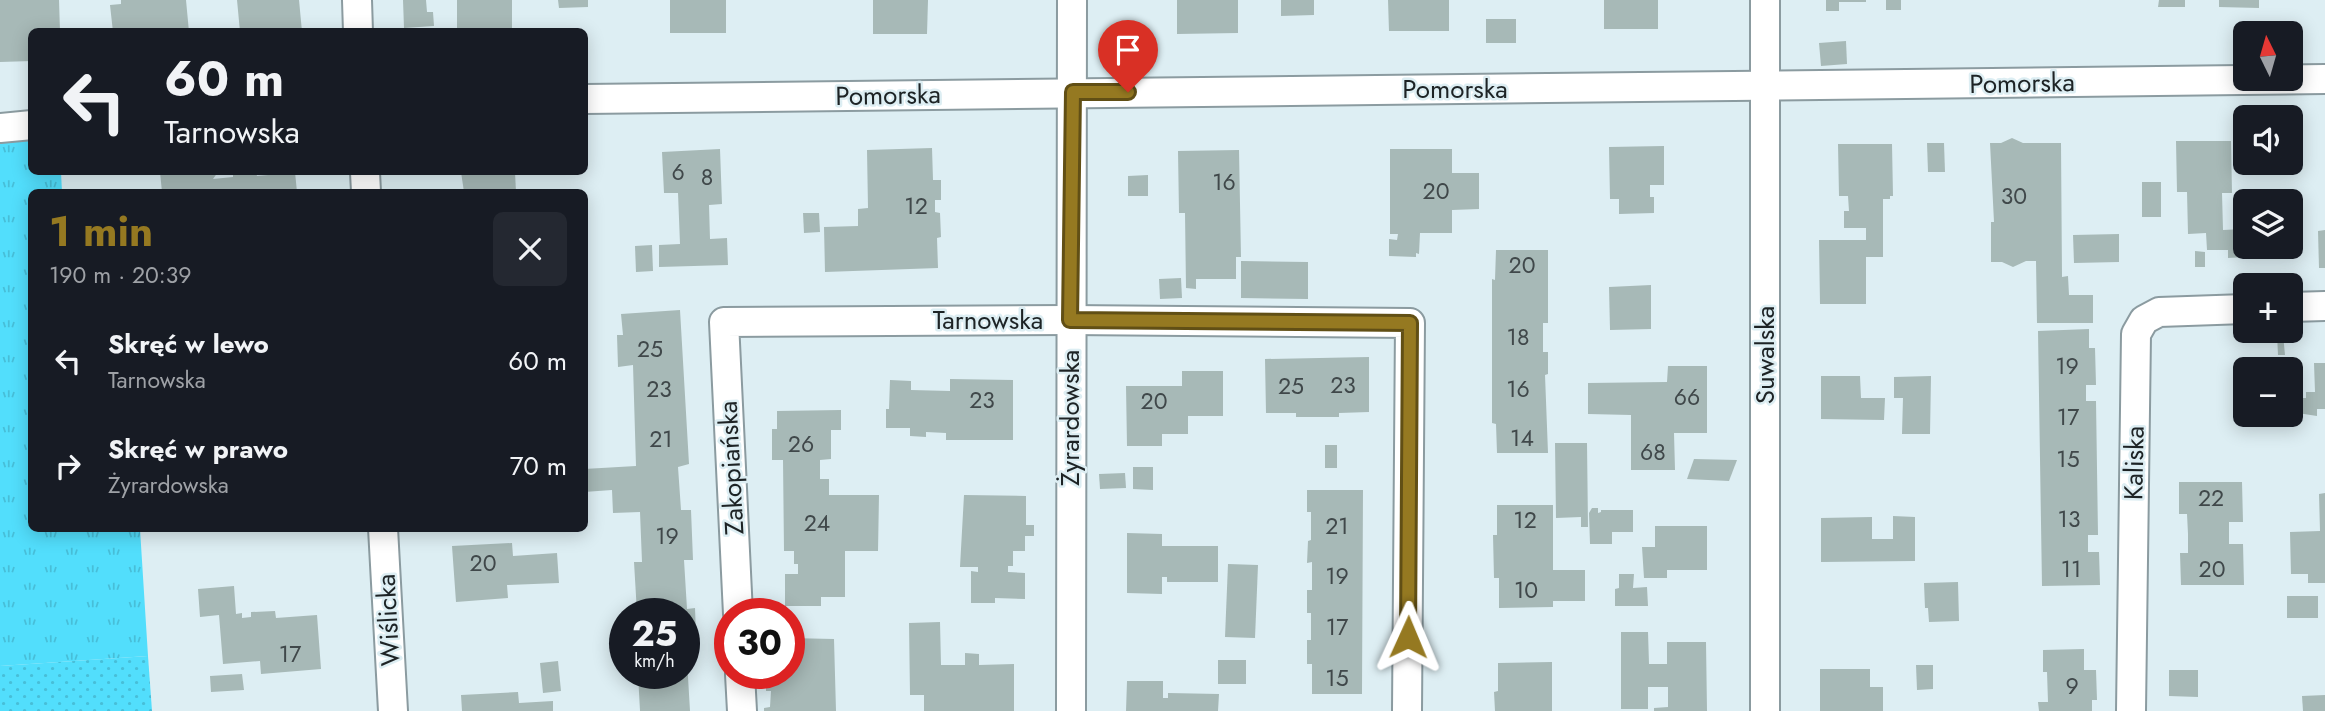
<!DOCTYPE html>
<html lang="pl">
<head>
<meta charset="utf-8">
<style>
	body { margin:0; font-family:Jost,sans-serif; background:#242831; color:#f1f3f6; height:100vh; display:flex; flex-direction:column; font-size:26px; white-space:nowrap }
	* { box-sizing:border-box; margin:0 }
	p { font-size:23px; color:#9ea1a6 }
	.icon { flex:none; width:38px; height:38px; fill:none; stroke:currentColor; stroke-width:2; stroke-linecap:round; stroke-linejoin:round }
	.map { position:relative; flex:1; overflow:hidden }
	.details { position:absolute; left:28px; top:189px; width:560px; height:343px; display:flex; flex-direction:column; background:#171b24; border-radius:10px; box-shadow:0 4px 18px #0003 }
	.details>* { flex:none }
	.banner { position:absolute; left:28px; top:28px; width:560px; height:147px; border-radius:10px; box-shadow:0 4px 18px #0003; background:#171b24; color:#f1f3f6; overflow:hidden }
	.needle { width:46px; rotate:355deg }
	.tools { position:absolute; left:2233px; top:21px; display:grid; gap:14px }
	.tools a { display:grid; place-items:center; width:70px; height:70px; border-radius:10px; background:#171b24; box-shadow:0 4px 18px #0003; font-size:35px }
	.speed { position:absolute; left:609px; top:598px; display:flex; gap:14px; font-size:35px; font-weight:700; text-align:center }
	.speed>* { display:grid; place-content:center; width:91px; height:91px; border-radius:50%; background:#171b24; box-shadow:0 4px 18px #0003; line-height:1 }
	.speed small { font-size:18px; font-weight:400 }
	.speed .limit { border:10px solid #d22; background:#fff; color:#111 }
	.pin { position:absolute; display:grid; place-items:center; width:60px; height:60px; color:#fff; margin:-72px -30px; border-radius:50% 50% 50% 0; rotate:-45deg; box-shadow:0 0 7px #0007 }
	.pin .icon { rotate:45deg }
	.me { position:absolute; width:77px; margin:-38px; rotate:1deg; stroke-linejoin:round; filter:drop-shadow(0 0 5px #0008) }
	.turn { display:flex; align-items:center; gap:24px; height:147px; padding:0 21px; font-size:32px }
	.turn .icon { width:91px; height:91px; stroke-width:2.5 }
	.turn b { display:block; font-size:49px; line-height:60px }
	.round { display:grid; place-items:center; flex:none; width:74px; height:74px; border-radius:10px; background:#242831 }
	.headline { display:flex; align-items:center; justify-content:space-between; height:119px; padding:0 21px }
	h1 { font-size:42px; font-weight:700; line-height:52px; color:#957921 }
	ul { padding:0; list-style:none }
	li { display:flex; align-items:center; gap:21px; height:105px; padding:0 21px }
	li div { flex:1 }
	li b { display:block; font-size:26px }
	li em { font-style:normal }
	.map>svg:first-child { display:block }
	.grass { fill:url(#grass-tufts) }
	.garden { fill:url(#garden-dots) }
	.building { fill:#a7b9b7 }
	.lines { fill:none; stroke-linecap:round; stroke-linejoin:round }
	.street-casing { stroke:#8b9ba0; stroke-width:32 }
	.street { stroke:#fff; stroke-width:28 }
	.route-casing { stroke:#614f15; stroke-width:18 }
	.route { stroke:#957921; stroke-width:12 }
	.labels { text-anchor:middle; stroke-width:5; stroke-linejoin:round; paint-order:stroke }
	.number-label { font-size:23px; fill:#40484a }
	.street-label { font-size:26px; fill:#1d2325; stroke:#ddeef3 }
</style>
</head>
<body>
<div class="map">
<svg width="2325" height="711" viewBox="0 0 2325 711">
	<defs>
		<pattern id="grass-tufts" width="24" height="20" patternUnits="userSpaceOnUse" patternTransform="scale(1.75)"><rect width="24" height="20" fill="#52defc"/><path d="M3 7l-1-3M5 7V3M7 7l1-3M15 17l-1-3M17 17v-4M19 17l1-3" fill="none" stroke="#47bed8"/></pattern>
		<pattern id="garden-dots" width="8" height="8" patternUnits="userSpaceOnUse" patternTransform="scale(1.75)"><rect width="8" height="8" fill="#52defc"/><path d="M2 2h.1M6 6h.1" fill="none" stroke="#47bed8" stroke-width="1.8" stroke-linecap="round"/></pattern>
	</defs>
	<rect width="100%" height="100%" fill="#ddeef3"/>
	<path class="grass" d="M31,125l1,47h29l1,20h-30v336l108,1 8,127 -148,10v-538z"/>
	<path class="garden" d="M148,656l4,55h-152v-45z"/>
	<g class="building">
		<path d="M0,0h59l1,32h-28v29l-32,1z"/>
		<path d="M121,0h65l3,32h-76l-3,-27 11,-1z"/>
		<path d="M237,0h62l3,32h-62z"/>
		<path d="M403,0h23l1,12h6l1,14 -30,2z"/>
		<path d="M512,0v32h-55v-32z"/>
		<path d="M558,0h30v7l-29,1z"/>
		<rect x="670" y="0" width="56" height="33"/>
		<path d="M873,0h55l-1,34h-54z"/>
		<path d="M1177,0h61v33l-61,1z"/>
		<path d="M1281,0h33v15l-33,1z"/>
		<path d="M1388,0h61v31h-60z"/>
		<rect x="1604" y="0" width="54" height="29"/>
		<path d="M1826,0h40v2h-27v9h-13z"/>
		<rect x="1886" y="0" width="15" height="10"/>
		<path d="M2159,0h26v7h-27z"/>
		<path d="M2219,0h40v8l-40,-1z"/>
		<rect x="1486" y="19" width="30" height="24"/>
		<path d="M1846,41l1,23 -26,2 -2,-23z"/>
		<path d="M2012,138l11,5h38l1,134 6,-1 1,19h24v28h-56l-1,-62h-10l-13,6 -11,-5h-11v-40h3l-4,-79h11z"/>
		<path d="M2176,141h55l1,52h-10l1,37 21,-1 1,28 -17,1v-8h-21l-1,-17 -18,1 -1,-42h-10z"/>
		<path d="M1927,143h17l1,29h-17z"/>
		<path d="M1838,144h54l1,52h-3v3h-7v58h-17v47h-46l-1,-64h47v-12h-22v-17h5l-1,-15h-9z"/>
		<path d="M1664,146v39h-14v12h4v16l-35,1v-15h-9l-1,-52z"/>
		<path d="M932,148l1,32h8v20h-6v12l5,1 1,24 -4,1 1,30 -113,4 -1,-45 34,-1v-17l10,-1 -1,-58z"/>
		<path d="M720,149l2,55 -13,1 1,34 17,-1 1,27 -69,2v-22l21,-1 -2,-51h-14l-2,-41z"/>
		<path d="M1390,149h62v24h27v36l-27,1v23h-32l-1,21 -3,-1v4l-27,-1v-17l8,1 1,-6h-8z"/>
		<path d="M1239,150l2,107h-5v22h-40v10l-10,-1 -1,-75h-6l-1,-62z"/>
		<path d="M160,172h58l-5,7 20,-2v-5h23l1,4 22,-2v-2h16l2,20h-135z"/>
		<path d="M461,172h54l1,20h-52z"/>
		<path d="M1148,175v21h-20v-20z"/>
		<rect x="2142" y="182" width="19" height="35"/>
		<path d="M803,213h16l1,19 -16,1z"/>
		<path d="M2325,230v38h-6l-1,-37z"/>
		<path d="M2119,234v28l-45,1 -1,-28z"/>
		<path d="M652,245l1,26 -17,1 -1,-26z"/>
		<path d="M1496,250h52v73h-5v29h5v22l-3,1 3,78h-51l-1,-29 -4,-1v-144l3,1z"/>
		<path d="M2195,251l10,1v15h-10z"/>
		<path d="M1241,261l67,1v37l-67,-1z"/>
		<path d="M1181,278l1,20 -22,1 -1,-20z"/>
		<path d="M1651,285v44l-41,1 -1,-43z"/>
		<path d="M680,310l9,154 -11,3 3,43h10l2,50h-9l3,49 8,-1 2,52h-10l3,51h-50l-2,-37h46v-60l-47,-1 -3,-51h8l-2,-50 -27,1 -1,-23 -28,2v-23l52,-3 -3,-101 -15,2 -1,-32h6l-2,-21z"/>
		<path d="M2089,329v19h6l1,37h-10v16h10l2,134h-10v17h11l1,33 -58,1 -4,-255z"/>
		<path d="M2277,334h6l2,21h-7z"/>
		<path d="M1369,357v55l-30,1v4h-43v-4h-30l-1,-54z"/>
		<path d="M2314,363h11v46h-8v7l-26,-4v-14h15v-6h9z"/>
		<path d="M1668,366h39v67h-33l1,37h-44v-55l-43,-1v-31l79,-1z"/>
		<path d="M2245,369v23l-12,1v-23z"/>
		<path d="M1182,371h41v45h-35v18h-26v12h-35l-1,-60h56z"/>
		<path d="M1821,376h39l1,22h24l-1,22 -63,-1z"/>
		<path d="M1931,376l-1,58h-28l1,-36h-9v-21z"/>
		<path d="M950,379l63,1v60h-67v-7l-20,-1v5l-16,-1v-8h-24v-19h3l1,-29 21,1v9l39,1z"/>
		<path d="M841,410v20h-10v29l-11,1v19h9v16h50l-1,56h-33v46h-24v9h-36v-32h13v-10h-4v-13h-10l-1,-91h-11v-31h5v-18z"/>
		<path d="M1555,443h32l1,84h-7v-10l-25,1z"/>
		<rect x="1325" y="445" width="12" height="23"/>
		<path d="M1694,459l43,1 -8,21 -42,-2z"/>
		<path d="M1133,467h20v23l-20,-1z"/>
		<path d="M1125,473l1,15 -26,1 -1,-15z"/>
		<path d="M2179,482h63l1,40h-14v22h14l1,41h-63l-1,-32h8v-19l-1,-20h-8z"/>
		<path d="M1307,490h56l-1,204h-50v-30h-5v-24h4v-27h-4v-23h5v-28l-5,1 1,-22 3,-1v-28h-4z"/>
		<path d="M2325,493v90h-17v-9h-17l-1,-42 30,-1 -1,-37z"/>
		<path d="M964,495l62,1v29h8v11h-9v15h-12v15h-5v6l17,1v26l-30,-1v5h-24v-32l7,1v-5h-18z"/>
		<path d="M1497,505h56v65h32v31h-32v6l-54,1v-30h-5l-1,-43h4z"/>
		<path d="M1592,508h6v5l3,-1v-2h32v22h-21v12h-22l-1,-31z"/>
		<path d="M1893,516l22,1v44l-94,1v-44l51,-1v22h21z"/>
		<path d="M1655,526h52v44h-40v8h-23l-2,-31h13z"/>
		<path d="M1127,533l35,1v12h56v36h-51v-5h-5v17l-35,-1z"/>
		<path d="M512,543l1,13 44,-3 2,30 -52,2 1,13 -52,4 -4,-56z"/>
		<path d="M1228,564l30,1 -3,73 -30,-1z"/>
		<path d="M1619,574h15l-1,14 14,-1 1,19h-33v-17l4,-1z"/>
		<path d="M1958,582l1,39 -30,1 -1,-14h-3l-1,-25z"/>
		<path d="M234,586l2,28 6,-1v5l9,-1v-5l24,-1 1,7 41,-3 4,54 -60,5 -1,-13 -37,3 -4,-49 -19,2 -2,-28z"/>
		<rect x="2287" y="596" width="31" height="22"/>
		<path d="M940,622l1,43h24v-12l14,1v11l35,-1v47h-90v-16h-14l-1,-72z"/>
		<path d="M1621,632h27l1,32h18v-22h39l1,69h-53v-3l14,-1v-20h-20v22h-27z"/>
		<path d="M789,638l45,1 2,72h-72v-3l6,-1 1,-16h-5v-17h23z"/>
		<path d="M2084,649v21h12l1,30h-5v11h-53l-1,-9h10l-1,-30h-4v-22z"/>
		<rect x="1218" y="660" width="28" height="24"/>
		<path d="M558,661l3,30 -18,2 -3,-30z"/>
		<path d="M1552,662v49h-57l-1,-19 4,-1v-28z"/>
		<path d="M1916,665h17v24l-16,1z"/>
		<path d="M1820,669h50v18h13v24h-63z"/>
		<path d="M2169,670h29v27l-29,-1z"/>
		<path d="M242,674l2,16 -33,2 -1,-16z"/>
		<path d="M1127,681h36v17h5v-5l51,1 -1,17h-92z"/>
		<path d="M518,692l1,11 34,-2v10h-91l-1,-16z"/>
		<path d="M2325,695v16h-22l-1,-15z"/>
	</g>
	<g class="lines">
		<defs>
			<g id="street">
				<path d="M357,0l1,32"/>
				<path d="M584,99c581,-8 1161,-12 1741,-20"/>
				<path d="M0,128l32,-3"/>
				<path d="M365,172l1,20"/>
				<path d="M2291,307l34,-1"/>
				<path d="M383,528l10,183"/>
				<path d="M738,614l-14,-292 346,-2 340,3 -3,388"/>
				<path d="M740,674l2,37"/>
				<path d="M1071,711l1,-711"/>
				<path d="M1765,711v-711"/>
				<path d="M2131,711l5,-377 8,-14 15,-8 86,-3"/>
			</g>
		</defs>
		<use href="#street" class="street-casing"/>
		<use href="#street" class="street"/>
	</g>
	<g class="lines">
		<defs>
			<path id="route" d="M1128,92h-55l-3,228 340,3 -2,314"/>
		</defs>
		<use href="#route" class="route-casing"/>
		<use href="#route" class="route"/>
	</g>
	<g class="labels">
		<g class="number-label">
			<text x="678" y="180">6</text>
			<text x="707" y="185">8</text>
			<text x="1224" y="190">16</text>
			<text x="1436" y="199">20</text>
			<text x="2014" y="204">30</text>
			<text x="916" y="214">12</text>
			<text x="1522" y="273">20</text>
			<text x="1518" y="345">18</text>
			<text x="650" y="357">25</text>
			<text x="2067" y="374">19</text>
			<text x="1343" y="393">23</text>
			<text x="1291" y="394">25</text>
			<text x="659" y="397">23</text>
			<text x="1518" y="397">16</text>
			<text x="1687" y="405">66</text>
			<text x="982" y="408">23</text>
			<text x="1154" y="409">20</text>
			<text x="2068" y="425">17</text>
			<text x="1522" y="446">14</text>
			<text x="661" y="447">21</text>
			<text x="801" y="452">26</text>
			<text x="1653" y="460">68</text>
			<text x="2068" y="467">15</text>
			<text x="2211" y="506">22</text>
			<text x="2069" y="527">13</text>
			<text x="1525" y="528">12</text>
			<text x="817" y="531">24</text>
			<text x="1337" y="534">21</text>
			<text x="667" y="544">19</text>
			<text x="483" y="571">20</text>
			<text x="2071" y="577">11</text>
			<text x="2212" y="577">20</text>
			<text x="1337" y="584">19</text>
			<text x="1526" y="598">10</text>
			<text x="1337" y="635">17</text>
			<text x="290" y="662">17</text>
			<text x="1337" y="686">15</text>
			<text x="2072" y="694">9</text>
		</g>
		<g class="street-label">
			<text transform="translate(2022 83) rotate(-1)" y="9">Pomorska</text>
			<text x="1455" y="98">Pomorska</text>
			<text transform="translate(888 95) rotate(-1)" y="9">Pomorska</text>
			<text x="988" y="329">Tarnowska</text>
			<text transform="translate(1765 355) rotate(-90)" y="9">Suwalska</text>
			<text transform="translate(1070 418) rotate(-90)" y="9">Żyrardowska</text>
			<text transform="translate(2134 463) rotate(-89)" y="9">Kaliska</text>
			<text transform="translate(731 468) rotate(-93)" y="9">Zakopiańska</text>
			<text transform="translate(388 620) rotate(-93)" y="9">Wiślicka</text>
		</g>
	</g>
</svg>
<div class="tools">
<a><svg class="needle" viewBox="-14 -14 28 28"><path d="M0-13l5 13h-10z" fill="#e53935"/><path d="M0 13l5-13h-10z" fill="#9ea1a6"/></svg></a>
<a><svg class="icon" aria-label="sound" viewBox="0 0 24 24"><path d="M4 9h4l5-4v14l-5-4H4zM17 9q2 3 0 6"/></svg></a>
<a><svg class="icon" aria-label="layers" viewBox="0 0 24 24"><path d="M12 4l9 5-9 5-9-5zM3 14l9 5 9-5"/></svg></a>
<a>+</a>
<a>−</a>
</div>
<div class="speed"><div>25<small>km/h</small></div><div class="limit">30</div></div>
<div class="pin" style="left:1128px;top:92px;background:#d93025"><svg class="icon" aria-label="arrive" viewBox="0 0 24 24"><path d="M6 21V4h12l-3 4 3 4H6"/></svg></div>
<svg class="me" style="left:1408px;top:637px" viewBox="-20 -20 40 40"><path d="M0-17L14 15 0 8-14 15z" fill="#957921" stroke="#fff" stroke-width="4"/></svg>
<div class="banner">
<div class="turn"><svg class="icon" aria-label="left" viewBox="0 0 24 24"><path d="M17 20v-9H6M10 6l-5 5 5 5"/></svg><div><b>60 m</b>Tarnowska</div></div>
</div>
<section class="details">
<div class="headline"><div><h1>1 min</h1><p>190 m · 20:39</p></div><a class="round"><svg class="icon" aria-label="close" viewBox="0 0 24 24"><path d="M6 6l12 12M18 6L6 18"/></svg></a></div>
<ul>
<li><svg class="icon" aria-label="left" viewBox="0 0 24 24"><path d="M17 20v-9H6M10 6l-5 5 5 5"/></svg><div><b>Skręć w lewo</b><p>Tarnowska</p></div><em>60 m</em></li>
<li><svg class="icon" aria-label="right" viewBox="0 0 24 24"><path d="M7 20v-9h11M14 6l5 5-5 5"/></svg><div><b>Skręć w prawo</b><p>Żyrardowska</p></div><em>70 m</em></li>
</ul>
</section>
</div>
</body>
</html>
